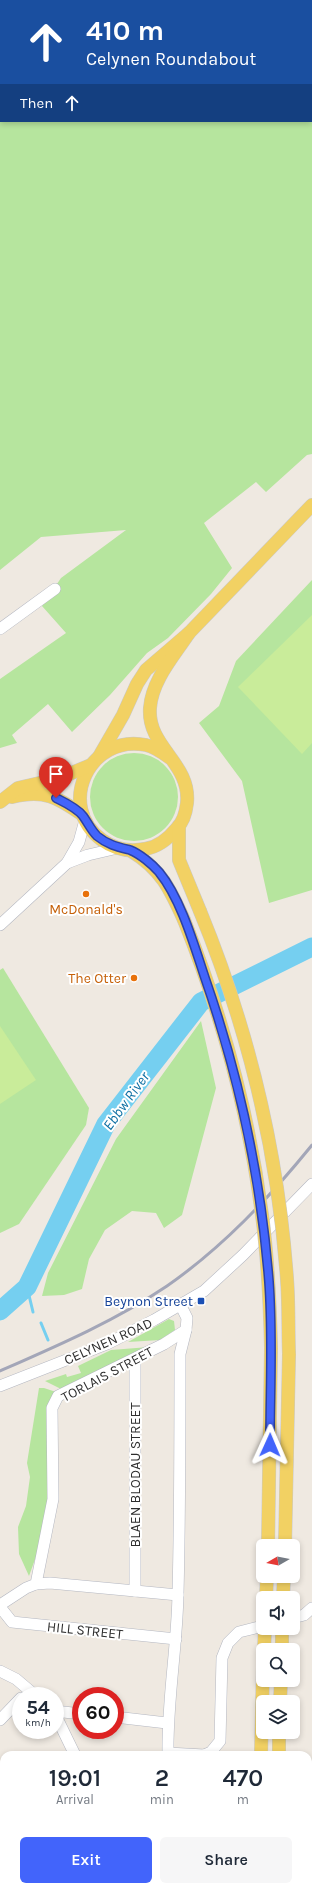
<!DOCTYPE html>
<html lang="en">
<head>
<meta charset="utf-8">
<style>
	body { margin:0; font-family:Karla,sans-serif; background:#f6f6f7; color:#1f2937; height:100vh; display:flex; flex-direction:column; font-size:15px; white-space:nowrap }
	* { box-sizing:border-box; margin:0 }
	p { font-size:13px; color:#747a83 }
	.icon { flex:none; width:22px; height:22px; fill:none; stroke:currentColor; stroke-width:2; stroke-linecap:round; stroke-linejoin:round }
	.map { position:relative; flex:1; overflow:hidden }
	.sheet { position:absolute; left:0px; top:1751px; width:312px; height:140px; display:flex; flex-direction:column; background:#fff; border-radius:12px 12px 0 0; box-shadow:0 2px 6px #0003 }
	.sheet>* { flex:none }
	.hud { position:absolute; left:0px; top:0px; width:312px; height:122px; box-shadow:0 2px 6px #0003; background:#1a4fa0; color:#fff; overflow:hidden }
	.needle { width:26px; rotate:261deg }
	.tools { position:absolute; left:256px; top:1539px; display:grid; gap:8px }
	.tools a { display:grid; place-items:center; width:44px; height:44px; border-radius:6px; background:#fff; box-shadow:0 2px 6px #0003; font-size:20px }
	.speed { position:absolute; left:12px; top:1687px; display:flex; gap:8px; font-size:20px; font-weight:700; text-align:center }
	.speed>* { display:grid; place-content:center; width:52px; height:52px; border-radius:50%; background:#fff; box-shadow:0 2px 6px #0003; line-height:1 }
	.speed small { font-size:10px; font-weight:400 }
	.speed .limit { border:6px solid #d22; background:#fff; color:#111 }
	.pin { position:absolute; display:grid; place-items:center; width:34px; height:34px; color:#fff; margin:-41px -17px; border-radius:50% 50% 50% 0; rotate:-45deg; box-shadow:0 0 4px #0007 }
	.pin .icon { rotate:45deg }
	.me { position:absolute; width:44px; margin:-22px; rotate:1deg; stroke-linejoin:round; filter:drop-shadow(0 0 3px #0008) }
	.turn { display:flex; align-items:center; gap:14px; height:84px; padding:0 20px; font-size:18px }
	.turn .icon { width:52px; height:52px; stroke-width:2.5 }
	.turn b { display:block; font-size:28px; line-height:34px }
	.then { display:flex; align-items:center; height:38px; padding:0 20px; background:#0003; gap:8px; font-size:15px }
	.eta { display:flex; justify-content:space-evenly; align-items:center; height:68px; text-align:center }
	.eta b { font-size:24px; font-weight:600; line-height:28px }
	.primary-button { display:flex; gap:8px; margin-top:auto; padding:8px 20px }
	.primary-button a { flex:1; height:46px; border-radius:6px; background:#4264fb; color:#fff; font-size:16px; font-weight:600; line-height:46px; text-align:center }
	.primary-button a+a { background:#f6f6f7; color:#1f2937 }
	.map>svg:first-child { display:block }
	.green { fill:#b6e59e }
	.pitch { fill:#c9ec9a }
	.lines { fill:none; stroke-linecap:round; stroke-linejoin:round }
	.stream { stroke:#75cff0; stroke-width:3 }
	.river { stroke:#75cff0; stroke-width:19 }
	.minor-casing { stroke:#b4b7c1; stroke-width:12 }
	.major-casing { stroke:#c9c9c9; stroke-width:14 }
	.minor { stroke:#fff; stroke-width:11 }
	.major { stroke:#f2d163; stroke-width:13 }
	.rail { stroke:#a3a6b8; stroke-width:3 }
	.major-bridge-casing { stroke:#c9c9c9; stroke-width:14; stroke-linecap:butt }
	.major-bridge { stroke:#f2d163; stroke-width:13 }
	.route-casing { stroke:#2b41a3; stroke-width:10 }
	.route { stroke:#4264fb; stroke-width:7 }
	.food-dot { fill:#e8710a; stroke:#fff; stroke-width:1.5 }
	.transit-dot { fill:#1a4fb4; stroke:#fff; stroke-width:1.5 }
	.labels { text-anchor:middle; stroke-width:4; stroke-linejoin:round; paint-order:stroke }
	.food-label { font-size:14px; fill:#c56008; stroke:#fff }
	.transit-label { font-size:14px; fill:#164399; stroke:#fff; text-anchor:end }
	.street-label { font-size:14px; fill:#2e2e2e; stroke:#fff }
	.water-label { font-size:15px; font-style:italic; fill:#0d6fa3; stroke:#fff }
</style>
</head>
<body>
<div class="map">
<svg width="312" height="1891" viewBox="0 0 312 1891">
	<rect width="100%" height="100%" fill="#efe9e1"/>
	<g class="green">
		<path d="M107,0h205v454l-5,1 -41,37 -10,-10 -52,41 28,45 -21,26 -43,44 -21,15 -37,42 -38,37 -24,-28 -36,31 5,8 -17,5v-69l66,-46 -24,-27 19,-28 65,-48 -85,7 -41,33v-505l1,56h310v-120h-205z"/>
		<path d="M312,580v310l-43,13 -27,-122 -43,-58 20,-17 17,-45z"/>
		<circle cx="134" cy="797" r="44"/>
		<path d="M3,968l86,140 -3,17 -67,99 -19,9v-263z"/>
		<path d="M201,1021l15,67 -34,127 -18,13 -8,-15 -24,-2 -27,19 -16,29 -7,30 -18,6 -22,1 6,-23 68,-134z"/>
		<path d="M169,1319l5,2 1,9 -15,10 -32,2z"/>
		<path d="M149,1347l-88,42 -16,-8 21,-7 1,3 14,-4 -3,-7 33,-16z"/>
		<path d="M39,1388h5l12,4 -7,105 -11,54 -9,25 -10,-22 -1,-27 8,-21 4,-29 -3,-14z"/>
	</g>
	<g class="pitch">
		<path d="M312,615v128l-10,11 -64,-67z"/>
		<path d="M0,1026l36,54 -36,24z"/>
	</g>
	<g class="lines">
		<g class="stream">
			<path d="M157,0l1,1"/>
			<path d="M311,80l1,1"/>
			<path d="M0,94h1"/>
			<path d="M27,1287l6,25"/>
			<path d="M41,1323l7,17"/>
		</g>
		<path class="river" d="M0,1311l27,-24 79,-163 95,-122 111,-55"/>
		<defs>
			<g id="minor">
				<path d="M0,629l55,-40"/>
				<path d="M67,863l21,-8 30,-7"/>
				<path d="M0,925l67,-62 12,-21 6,-22"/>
				<path d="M135,1359v232"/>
				<path d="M0,1386l107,-42 47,-24 50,-29 39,-36 69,-71"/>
				<path d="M36,1584l14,-1 128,12"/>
				<path d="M0,1605l26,-17 10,-4 17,-85 -1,-91 6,-12 106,-52 22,-14 1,-12 -6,-12"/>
				<path d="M0,1607l12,15 164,17"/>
				<path d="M293,1618l11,-3 8,-7"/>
				<path d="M0,1671l16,8 20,17"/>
				<path d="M55,1711l26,3"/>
				<path d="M55,1714l20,41"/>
				<path d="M115,1717l52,6"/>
				<path d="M0,1720l21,-22"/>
				<path d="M168,1753l36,2"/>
				<path d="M168,1755c-1,-54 9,-107 10,-161 2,-79 2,-160 2,-240l6,-24"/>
				<path d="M204,1755l7,-3 9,-11 2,-83 6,-15 11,-11 24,-6"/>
				<path d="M0,1877l4,-2"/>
				<path d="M61,1887v2"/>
			</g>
			<g id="major">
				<path d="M100,755l23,-40 14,-31 9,-14 43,-37 123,-128"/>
				<path d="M170,758c-7,-5 -15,-11 -24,-13 -56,-12 -91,61 -44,95 12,9 27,12 43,9 13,-2 24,-11 32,-21 6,-6 9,-16 10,-25 4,-40 -40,-56 -37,-95 2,-28 24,-52 39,-75"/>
				<path d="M12,797c32,-8 45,0 71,18"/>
				<path d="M0,802l18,-14 39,-9 34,-14"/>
				<path d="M179,826v34l21,51"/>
				<path d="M131,851c30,18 39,38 53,69"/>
				<path d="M268,1546l3,-198"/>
				<path d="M285,1546l4,-192"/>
				<path d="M266,1598l1,-22"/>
				<path d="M283,1598l1,-22"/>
				<path d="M264,1650l1,-22"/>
				<path d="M282,1650v-22"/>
				<path d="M280,1702l1,-22"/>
				<path d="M279,1732v23"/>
				<path d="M261,1755l2,-88"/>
				<path d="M271,1887v4"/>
				<path d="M287,1887v4"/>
			</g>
		</defs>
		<use href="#minor" class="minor-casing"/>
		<use href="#major" class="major-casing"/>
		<use href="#minor" class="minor"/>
		<use href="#major" class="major"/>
		<path class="rail" d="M0,1371c57,-25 115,-50 167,-85 56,-39 102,-88 145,-141"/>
		<defs>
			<g id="major-bridge">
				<path d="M200,911c48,117 78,241 87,368 2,25 1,50 2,75"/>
				<path d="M184,920c38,95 65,194 78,295 6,45 8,89 9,133"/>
			</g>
		</defs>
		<use href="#major-bridge" class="major-bridge-casing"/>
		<use href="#major-bridge" class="major-bridge"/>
	</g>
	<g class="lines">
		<defs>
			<path id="route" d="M56,798c8,4 21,10 27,18 5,7 8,14 14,20 11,9 21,11 33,14 10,4 22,14 29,22 22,27 35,73 46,106 34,98 56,200 64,304 4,54 1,109 1,163"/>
		</defs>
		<use href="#route" class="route-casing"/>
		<use href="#route" class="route"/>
	</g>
	<g class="food-dot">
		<circle cx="86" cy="894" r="4"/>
		<circle cx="134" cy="978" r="4"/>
	</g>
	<rect class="transit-dot" x="197" y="1297" width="8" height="8" rx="2"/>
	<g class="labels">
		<g class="food-label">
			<text x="86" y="914">McDonald's</text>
			<text x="126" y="983" text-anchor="end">The Otter</text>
		</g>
		<g class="transit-label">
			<text x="193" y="1306">Beynon Street</text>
		</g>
		<g class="street-label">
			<text transform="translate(108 1341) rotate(-24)" y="5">CELYNEN ROAD</text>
			<text transform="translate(107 1374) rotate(-28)" y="5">TORLAIS STREET</text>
			<text transform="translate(135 1475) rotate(-90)" y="5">BLAEN BLODAU STREET</text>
			<text transform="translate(85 1630) rotate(6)" y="5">HILL STREET</text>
		</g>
		<g class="water-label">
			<text transform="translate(126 1101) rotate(-54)" y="5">Ebbw River</text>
		</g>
	</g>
</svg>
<div class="tools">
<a><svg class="needle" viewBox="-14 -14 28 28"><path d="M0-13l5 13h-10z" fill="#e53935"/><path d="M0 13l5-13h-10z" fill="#747a83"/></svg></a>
<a><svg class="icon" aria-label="sound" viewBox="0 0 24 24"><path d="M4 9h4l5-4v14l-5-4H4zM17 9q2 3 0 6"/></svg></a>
<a><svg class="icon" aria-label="search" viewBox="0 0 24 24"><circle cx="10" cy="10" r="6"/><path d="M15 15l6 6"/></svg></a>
<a><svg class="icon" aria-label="layers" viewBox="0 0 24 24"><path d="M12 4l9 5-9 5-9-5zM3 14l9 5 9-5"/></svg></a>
</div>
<div class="speed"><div>54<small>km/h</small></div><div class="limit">60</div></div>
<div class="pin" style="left:56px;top:798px;background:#d93025"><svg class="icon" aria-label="arrive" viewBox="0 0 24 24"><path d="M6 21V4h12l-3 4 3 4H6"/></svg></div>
<svg class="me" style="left:270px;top:1445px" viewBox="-20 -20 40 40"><path d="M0-17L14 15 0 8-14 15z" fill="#4264fb" stroke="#fff" stroke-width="4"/></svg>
<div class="hud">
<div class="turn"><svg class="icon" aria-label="ahead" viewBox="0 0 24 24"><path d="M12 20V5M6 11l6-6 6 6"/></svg><div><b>410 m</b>Celynen Roundabout</div></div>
<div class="then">Then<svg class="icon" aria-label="ahead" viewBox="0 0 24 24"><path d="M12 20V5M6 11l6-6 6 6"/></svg></div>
</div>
<section class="sheet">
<div class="eta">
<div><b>19:01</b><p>Arrival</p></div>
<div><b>2</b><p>min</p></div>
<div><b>470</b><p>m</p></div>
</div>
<div class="primary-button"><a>Exit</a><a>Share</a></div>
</section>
</div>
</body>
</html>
